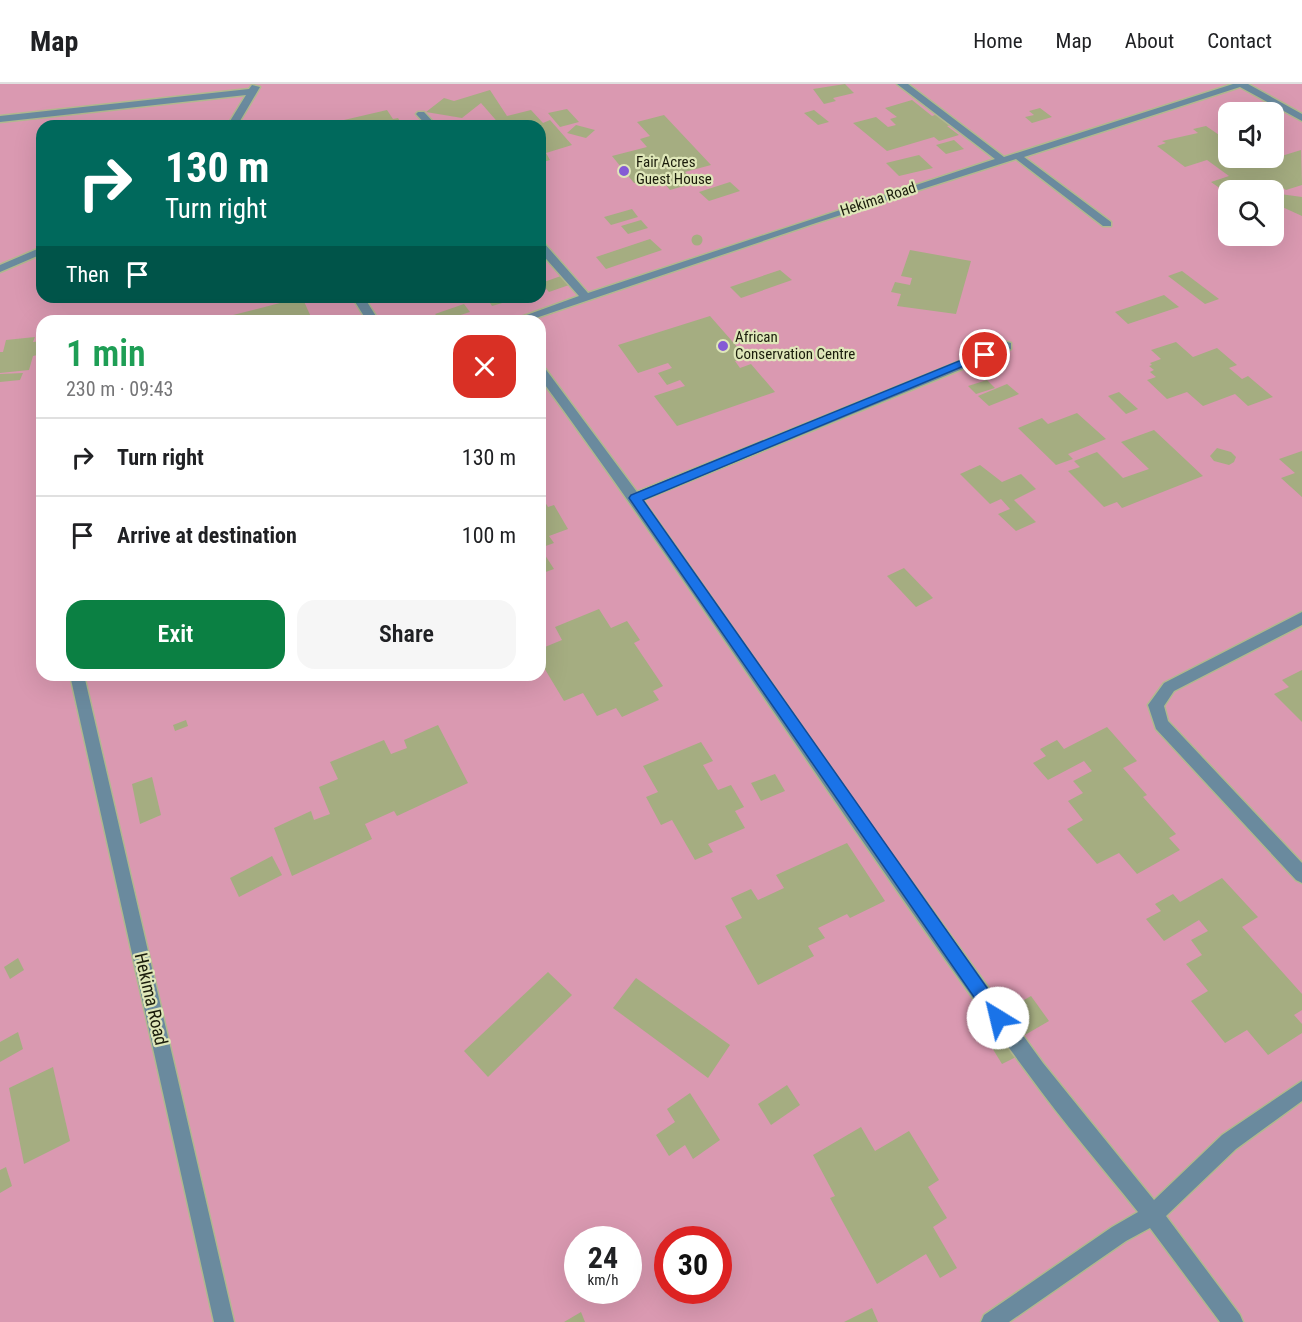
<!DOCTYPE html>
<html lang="en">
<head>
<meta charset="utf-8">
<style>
	body { margin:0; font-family:"Roboto Condensed",sans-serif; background:#f6f6f6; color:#202124; height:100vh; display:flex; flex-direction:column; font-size:22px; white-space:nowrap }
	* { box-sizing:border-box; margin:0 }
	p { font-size:20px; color:#757577 }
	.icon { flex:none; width:33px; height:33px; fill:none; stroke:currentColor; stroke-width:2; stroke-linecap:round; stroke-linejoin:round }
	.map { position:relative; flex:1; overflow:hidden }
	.drawer { position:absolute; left:36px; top:231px; width:510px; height:366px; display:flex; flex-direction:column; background:#fff; border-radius:18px; box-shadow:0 6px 24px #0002 }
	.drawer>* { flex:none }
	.guide { position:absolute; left:36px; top:36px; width:510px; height:183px; border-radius:18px; box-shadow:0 6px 24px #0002; background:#00695c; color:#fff; overflow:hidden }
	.buttons { position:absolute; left:1218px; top:18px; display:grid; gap:12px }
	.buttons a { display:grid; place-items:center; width:66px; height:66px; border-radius:12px; background:#fff; box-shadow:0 6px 24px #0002; font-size:30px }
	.speed { position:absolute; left:564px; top:1142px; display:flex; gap:12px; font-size:30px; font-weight:700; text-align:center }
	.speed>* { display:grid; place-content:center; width:78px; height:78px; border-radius:50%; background:#fff; box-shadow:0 6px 24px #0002; line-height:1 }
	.speed small { font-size:15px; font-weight:400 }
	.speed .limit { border:9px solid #d22; background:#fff; color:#111 }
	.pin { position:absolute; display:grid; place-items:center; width:51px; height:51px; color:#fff; margin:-26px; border:3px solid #fff; border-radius:50%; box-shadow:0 2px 6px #0007 }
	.me { position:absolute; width:66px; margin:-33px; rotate:324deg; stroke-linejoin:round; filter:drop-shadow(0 0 4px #0008) }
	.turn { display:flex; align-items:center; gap:21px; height:126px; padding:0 30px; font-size:27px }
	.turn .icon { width:78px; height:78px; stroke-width:2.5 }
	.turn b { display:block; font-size:42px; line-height:51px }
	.then { display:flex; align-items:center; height:57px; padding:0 30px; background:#0003; gap:12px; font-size:22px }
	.round { display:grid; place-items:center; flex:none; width:63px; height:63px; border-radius:18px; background:#f6f6f6 }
	.head { display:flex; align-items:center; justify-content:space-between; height:102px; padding:0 30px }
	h1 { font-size:36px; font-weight:600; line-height:45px; color:#1e9e55 }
	.button { display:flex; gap:12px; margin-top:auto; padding:12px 30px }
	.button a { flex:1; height:69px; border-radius:18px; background:#0b8043; color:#fff; font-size:24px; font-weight:600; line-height:69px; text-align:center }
	.button a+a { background:#f6f6f6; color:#202124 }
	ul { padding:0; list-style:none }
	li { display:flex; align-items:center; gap:18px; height:78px; padding:0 30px; border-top:2px solid #e0e0e0 }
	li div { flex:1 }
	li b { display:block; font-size:22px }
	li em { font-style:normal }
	header { display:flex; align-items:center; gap:36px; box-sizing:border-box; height:84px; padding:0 30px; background:#fff; border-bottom:2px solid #e0e0e0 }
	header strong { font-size:28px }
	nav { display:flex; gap:33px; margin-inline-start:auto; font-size:21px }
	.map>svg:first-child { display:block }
	.green { fill:#da99b1; fill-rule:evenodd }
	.building { fill:#a5ad81 }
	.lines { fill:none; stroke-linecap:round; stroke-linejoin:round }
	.minor-casing { stroke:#b1b88f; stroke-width:3 }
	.minor { fill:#6a8a9e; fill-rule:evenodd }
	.route { fill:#1a73e8; stroke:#114b97; stroke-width:1.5 }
	.poi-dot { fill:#855bd5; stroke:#dfe7b9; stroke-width:2 }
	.labels { text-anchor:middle; stroke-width:4.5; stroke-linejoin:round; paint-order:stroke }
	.far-poi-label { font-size:15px; fill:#1b1d0c; stroke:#dfe7b9; text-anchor:start }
	.far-street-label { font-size:15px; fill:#1b1d0c; stroke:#dfe7b9 }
	.street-label { font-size:18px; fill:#1b1d0c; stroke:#dfe7b9 }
</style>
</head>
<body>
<header>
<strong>Map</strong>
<nav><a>Home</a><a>Map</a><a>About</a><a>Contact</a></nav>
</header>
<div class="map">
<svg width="1302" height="1238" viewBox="0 0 1302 1238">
	<rect width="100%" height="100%" fill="#d2daac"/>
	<path class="green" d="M0,0h1302v1238h-1302zM1228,28h46v46h-46zM42,42h498v171h-498zM1228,106h46v46h-46zM42,237h498v354h-498zM578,1155h50v51h-50zM668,1155h50v51h-50z"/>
	<g class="building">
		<path d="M845,0l9,9 -21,5 3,3 -12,3 -11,-15z"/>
		<path d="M490,6l17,26 24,-6 12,13 7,-3 22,25 -26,8 4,7 -10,3v-37h-39l-20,-23 -19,15 -36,-6 18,-14 10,3z"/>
		<path d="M912,16l20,16 6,-2 13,11 -4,1 12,9 -20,6 -5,-4 -47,14 -34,-28 23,-6 12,10 8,-2 -6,-6 7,-2 -12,-9z"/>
		<path d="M1040,24l12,9 -20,6 -7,-6 9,-2 -5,-4z"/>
		<path d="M567,25l12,13 -19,5 -12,-14z"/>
		<path d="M387,26l6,9 5,-1 5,8h-60l3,-2 -2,-4z"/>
		<path d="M814,26l15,12 -11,3 -14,-12z"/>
		<path d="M664,31l47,50 -26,7 10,11 -25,7 -12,-14 -24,7 -22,-27 35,-9 -7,-8 10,-3 -13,-14z"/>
		<path d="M576,41l19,5 -9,8 -19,-5z"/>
		<path d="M1206,42l22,15v17h47l26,-8 1,35 -16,5 -3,-2 -9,3 -46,-1v4l-17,-12 18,-6 -22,-16 -22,7 -28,-21 9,-3 -4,-2 36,-8 -5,-4z"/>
		<path d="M954,56l10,9 -18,5 -10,-9z"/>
		<path d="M919,71l14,13 -34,8 -13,-13z"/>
		<path d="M730,98l10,9 -31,10 -10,-9z"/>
		<path d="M1280,110l22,3v19l-22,-10z"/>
		<path d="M632,125l6,8 -27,8 -7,-8z"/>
		<path d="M641,136l7,8 -20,6 -7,-8z"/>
		<circle cx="697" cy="156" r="5.5"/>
		<path d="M650,155l12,11 -56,19 -10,-12z"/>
		<path d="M910,166l61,11 -15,53 -59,-8 4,-12 -10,-2 4,-10 15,3 2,-7 -11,-2z"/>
		<path d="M780,186l12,10 -51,18 -11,-11z"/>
		<path d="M1182,187l37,28 -14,5 -37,-28z"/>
		<path d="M561,192l8,9 -20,7 -8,-9z"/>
		<path d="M1164,211l15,12 -51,17 -13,-12z"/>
		<path d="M277,213h25l9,20 -15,4h-61l-2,-6 47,-12z"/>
		<path d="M486,213h33v1l-27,8z"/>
		<path d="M464,220l6,8 -28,9 -7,-7z"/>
		<path d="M710,232l36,41 -11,4 5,7 11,-4 24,28 -98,34 -23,-30 31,-10 -5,-6 -13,5 -9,-12 14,-5 -4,-5 -30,10 -20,-28z"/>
		<path d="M35,253l-2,5 9,-1v13l-9,2 -4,14 -29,3v-21h3l3,-12z"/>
		<path d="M1176,258l17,15 24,-9 20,17 -8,3 13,11 6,-3 25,21 -25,9 -13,-12 -32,12 -16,-14 -20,7 -20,-19 9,-3 -6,-5 4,-2 -5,-4 3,-1 -2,-2 11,-4 -10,-9z"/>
		<path d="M23,289l-3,7 -20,2v-8z"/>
		<path d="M987,296l8,8 -19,6 -8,-8z"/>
		<path d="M1007,300l12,10 -30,12 -11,-10z"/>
		<path d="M1119,308l19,17 -12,5 -18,-18z"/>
		<path d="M1077,329l29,26 -38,15 5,5 -17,6 -38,-37 24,-10 6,6z"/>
		<path d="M1154,346l49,46 -81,32 -5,-6 -13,5 -36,-36 12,-4 -6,-6 23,-9 26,26 26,-9 -28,-27z"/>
		<path d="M1217,364l14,4 5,5 -2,5 -5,3 -15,-4 -4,-5z"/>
		<path d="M1302,367v46l-21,-19 14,-5 -16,-14z"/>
		<path d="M980,381l22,17 19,-8 15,15 -22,11 22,22 -20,9 -18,-17 12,-5 -9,-10 -11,5 -30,-30z"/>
		<path d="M540,410l8,13 6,-2 14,24 -19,7 5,7 -14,5z"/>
		<path d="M543,468l11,17 -14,5v-21z"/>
		<path d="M904,484l29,30 -17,9 -29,-31z"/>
		<path d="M599,525l12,19 16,-7 13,19 -6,3 29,43 -10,5 6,9 -37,17 -6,-9 -19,8 -14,-23 -19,8 -24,-40v-12l22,-9 -7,-13z"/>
		<path d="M1302,586v52l-28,-28 15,-7 -7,-7z"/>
		<path d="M186,636l2,6 -13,5 -2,-6z"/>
		<path d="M438,641l30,58 -71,33 -3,-5 -29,13 7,15 -80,37 -18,-48 37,-17 3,9 16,-6 -11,-27 19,-8 -8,-17 54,-22 7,14 16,-6 -3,-8z"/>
		<path d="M1107,643l30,34 -14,7 24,27 -4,2 33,37 -7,4 11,12 -43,24 -18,-21 -22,11 -30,-35 16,-9 -15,-19 15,-8 -10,-12 19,-10 -8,-10 -36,19 -15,-17 13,-7 -6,-7 17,-9 7,9z"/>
		<path d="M701,658l12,19 -10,4 15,25 13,-5 13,22 -9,4 10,17 -37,16 5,8 -18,8 -23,-40 -11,5 -15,-28 12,-5 -15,-26z"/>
		<path d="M775,690l10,17 -24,10 -10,-18z"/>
		<path d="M152,693l9,38 -21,9 -8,-40z"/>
		<path d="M847,759l38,58 -35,17 -3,-4 -29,14 7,10 -17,8 6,10 -56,29 -33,-59 17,-8 -11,-20 20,-9 7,11 26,-12 -8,-13z"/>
		<path d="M272,772l10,19 -43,22 -9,-19z"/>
		<path d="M1222,794l36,39 -16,10 60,67v16l-8,5 8,9v9l-34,22 -21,-25 -22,13 -34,-42 17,-10 -22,-27 16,-9 -11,-15 17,-9 -9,-11 -35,21 -18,-22 15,-8 -6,-7 18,-10 7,8z"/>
		<path d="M18,874l6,12 -14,9 -6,-12z"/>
		<path d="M548,888l24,23 -84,82 -24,-26z"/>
		<path d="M636,894l94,67 -22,33 -95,-70z"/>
		<path d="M1031,912l18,25 -31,18 -17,-26z"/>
		<path d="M996,932l24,39 -18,9 -24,-39z"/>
		<path d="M18,948l5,17 -23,13v-20z"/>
		<path d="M53,983l17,74 -46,23 -15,-76z"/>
		<path d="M787,1001l13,20 -29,20 -13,-21z"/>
		<path d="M690,1009l30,47 -27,19 -8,-14 -16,11 -13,-21 19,-13 -8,-13z"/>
		<path d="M861,1043l14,24 34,-20 30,49 -11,7 19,31 -14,9 24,41 -17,10 -14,-24 -49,30 -47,-86 5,-2 -22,-41z"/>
		<path d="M6,1083l6,19 -12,7v-23z"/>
		<path d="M872,1224l6,14h-34z"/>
		<path d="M581,1228l4,10h-21z"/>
	</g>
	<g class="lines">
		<defs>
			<g id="minor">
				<path d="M897,0h11l96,73 229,-73h15l54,30v7l-62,-34 -216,70 87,65v4h-8l-87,-67 -200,64 -289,98h-17l69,-25 -39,-44v-10l4,1 44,50 407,-134z"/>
				<path d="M252,1l8,2 -23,39h-10l19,-31 -246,27v-6l249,-27z"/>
				<path d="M418,28h6l13,14h-10l-11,-12z"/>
				<path d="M42,163v7l-42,18v-7z"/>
				<path d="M352,213h12l15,24h-12z"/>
				<path d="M1007,258l4,1v6l-368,151 242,345 158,218 111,137 68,-65 80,-54v20l-66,48 -70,67 74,99 3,7h-23l-70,-94 -24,13 -117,81h-28l3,-7 128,-88 26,-15c-36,-45 -75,-90 -109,-137 -169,-228 -321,-468 -489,-697v-12l4,1 93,125z"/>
				<path d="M1302,528v13l-128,66 -10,15 4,15 134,142v20l-6,-3 -140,-151 -8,-24 16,-22z"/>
				<path d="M70,591h14l150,647h-20z"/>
			</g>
		</defs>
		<use href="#minor" class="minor-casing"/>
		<use href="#minor" class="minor"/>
	</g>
	<path class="route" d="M981,268l9,3 -347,145 361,512 2,6 -2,5 -6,3 -6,-3 -363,-525 2,-3z"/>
	<g class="poi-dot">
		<circle cx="624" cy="87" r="6"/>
		<circle cx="723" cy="262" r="6"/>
	</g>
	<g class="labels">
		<g class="far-poi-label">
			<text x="636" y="83">Fair Acres<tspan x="636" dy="17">Guest House</tspan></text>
			<text x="735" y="258">African<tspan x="735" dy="17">Conservation Centre</tspan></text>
		</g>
		<g class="far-street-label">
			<text transform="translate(878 115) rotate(-18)" y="5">Hekima Road</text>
		</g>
		<g class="street-label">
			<text transform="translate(151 915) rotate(77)" y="6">Hekima Road</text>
		</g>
	</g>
</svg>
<div class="buttons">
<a><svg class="icon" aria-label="sound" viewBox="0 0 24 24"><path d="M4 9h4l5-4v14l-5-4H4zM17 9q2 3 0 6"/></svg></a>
<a><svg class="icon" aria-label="search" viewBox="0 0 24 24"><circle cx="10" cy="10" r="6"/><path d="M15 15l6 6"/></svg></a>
</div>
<div class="speed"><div>24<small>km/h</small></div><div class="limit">30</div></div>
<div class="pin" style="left:985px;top:271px;background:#d93025"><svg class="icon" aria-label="arrive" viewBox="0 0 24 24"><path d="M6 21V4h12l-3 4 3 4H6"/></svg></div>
<svg class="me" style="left:998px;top:934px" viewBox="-20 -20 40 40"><circle r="19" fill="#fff"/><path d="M0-13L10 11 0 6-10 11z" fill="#1a73e8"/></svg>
<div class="guide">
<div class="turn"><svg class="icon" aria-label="right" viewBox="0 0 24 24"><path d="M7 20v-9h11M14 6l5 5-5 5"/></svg><div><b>130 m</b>Turn right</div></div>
<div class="then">Then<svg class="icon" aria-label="arrive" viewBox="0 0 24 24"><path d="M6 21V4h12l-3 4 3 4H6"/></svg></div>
</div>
<section class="drawer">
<div class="head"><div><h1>1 min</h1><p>230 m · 09:43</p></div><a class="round" style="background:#d93025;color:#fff"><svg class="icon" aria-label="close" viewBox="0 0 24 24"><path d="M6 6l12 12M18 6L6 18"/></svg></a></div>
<ul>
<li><svg class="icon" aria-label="right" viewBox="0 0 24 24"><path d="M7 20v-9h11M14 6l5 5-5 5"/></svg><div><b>Turn right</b></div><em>130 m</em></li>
<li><svg class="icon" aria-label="arrive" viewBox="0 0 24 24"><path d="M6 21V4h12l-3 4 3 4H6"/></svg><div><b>Arrive at destination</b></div><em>100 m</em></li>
</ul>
<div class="button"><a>Exit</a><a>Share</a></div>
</section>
</div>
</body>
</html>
